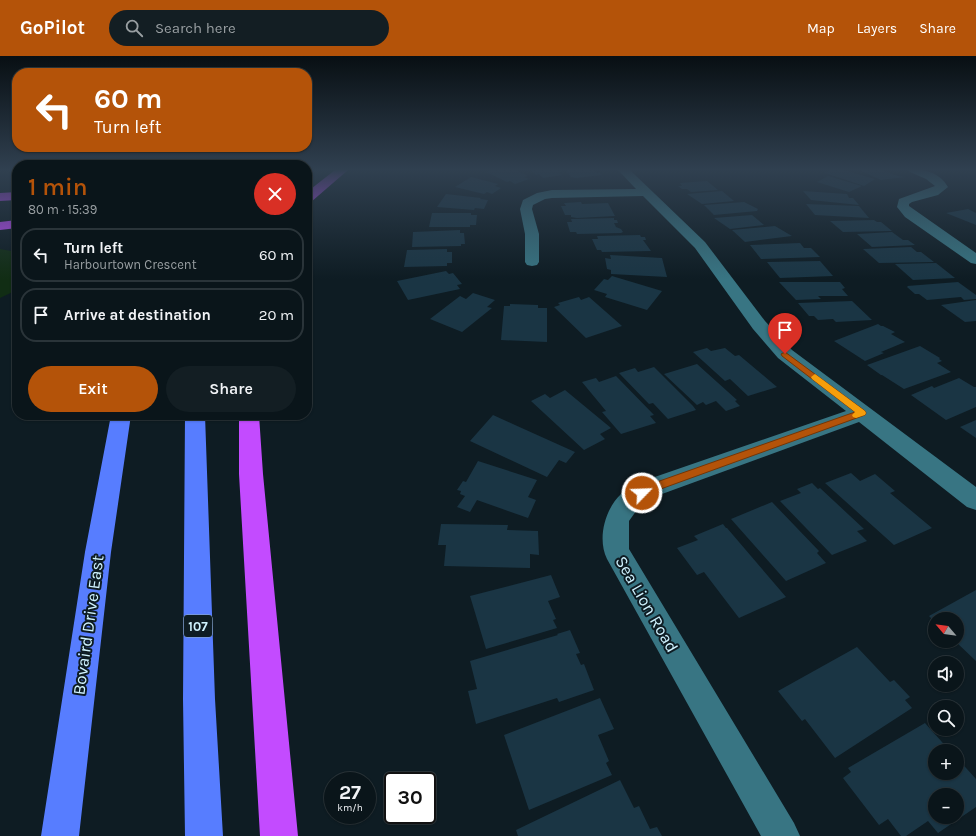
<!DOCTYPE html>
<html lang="en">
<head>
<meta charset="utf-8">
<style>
	body { margin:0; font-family:Karla,sans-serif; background:#131e23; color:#f1f3f6; height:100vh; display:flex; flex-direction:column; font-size:15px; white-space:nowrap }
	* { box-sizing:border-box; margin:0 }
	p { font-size:13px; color:#999fa2 }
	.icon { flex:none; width:22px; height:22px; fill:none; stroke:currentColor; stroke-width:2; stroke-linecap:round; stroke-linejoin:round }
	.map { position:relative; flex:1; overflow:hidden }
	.panel { position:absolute; left:12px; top:104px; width:300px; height:260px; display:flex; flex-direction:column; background:#0a151a; border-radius:16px; box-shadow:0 1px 3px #0004,0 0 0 1px #2a3439 }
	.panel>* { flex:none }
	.banner { position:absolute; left:12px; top:12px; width:300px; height:84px; border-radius:16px; box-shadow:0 1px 3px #0004,0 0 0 1px #2a3439; background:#b45309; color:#fff; overflow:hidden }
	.needle { width:26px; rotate:299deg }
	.buttons { position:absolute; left:928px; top:556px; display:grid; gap:8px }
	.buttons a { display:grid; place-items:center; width:36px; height:36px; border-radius:50%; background:#0a151a; box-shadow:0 1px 3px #0004,0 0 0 1px #2a3439; font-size:20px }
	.speed { position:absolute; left:324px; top:716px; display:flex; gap:8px; font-size:20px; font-weight:700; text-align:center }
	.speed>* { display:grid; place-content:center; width:52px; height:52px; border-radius:50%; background:#0a151a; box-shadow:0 1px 3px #0004,0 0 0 1px #2a3439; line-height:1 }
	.speed small { font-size:10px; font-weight:400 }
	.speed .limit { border:2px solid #111; border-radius:6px; background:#fff; color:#111 }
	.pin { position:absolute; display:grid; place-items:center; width:34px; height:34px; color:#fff; margin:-41px -17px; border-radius:50% 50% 50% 0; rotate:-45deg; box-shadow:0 0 4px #0007 }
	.pin .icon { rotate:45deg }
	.me { position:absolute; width:44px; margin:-22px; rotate:66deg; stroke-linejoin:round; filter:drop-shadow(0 0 3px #0008) }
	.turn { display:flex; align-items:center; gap:14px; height:84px; padding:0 16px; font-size:18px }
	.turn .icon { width:52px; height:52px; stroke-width:2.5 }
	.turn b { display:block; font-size:28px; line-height:34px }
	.round { display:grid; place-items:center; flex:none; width:42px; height:42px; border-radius:21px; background:#131e23 }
	.head { display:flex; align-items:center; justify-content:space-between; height:68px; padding:0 16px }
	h1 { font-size:24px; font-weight:600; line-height:30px; color:#b45309 }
	.action { display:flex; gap:8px; margin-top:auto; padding:8px 16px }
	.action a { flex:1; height:46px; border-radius:24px; background:#b45309; color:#fff; font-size:16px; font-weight:600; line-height:46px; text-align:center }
	.action a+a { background:#131e23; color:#f1f3f6 }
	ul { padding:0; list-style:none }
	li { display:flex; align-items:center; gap:12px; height:54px; margin:0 8px 6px; padding:0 8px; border:2px solid #2a3439; border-radius:16px }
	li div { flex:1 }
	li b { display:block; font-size:15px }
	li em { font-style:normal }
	header { display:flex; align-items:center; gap:24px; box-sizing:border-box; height:56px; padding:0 20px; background:#b45309; color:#fff }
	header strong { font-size:19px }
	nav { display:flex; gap:22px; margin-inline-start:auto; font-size:14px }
	.search { width:280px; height:36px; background:#131e23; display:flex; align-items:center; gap:10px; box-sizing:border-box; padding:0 14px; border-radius:22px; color:#999fa2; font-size:15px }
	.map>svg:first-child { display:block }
	.green { fill:#112d14 }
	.building { fill:#1a3544; fill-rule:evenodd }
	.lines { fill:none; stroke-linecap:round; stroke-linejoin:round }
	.minor { fill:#387583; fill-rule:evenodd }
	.major { fill:#577dff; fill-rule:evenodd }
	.highway { fill:#c34bff; fill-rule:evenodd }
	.route { fill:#b45309; stroke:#753606 }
	.slow { fill:#f59e0b }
	.labels { text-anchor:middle; stroke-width:4; stroke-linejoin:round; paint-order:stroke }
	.shield { fill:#0e1c23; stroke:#96b2bd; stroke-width:1 }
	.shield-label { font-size:13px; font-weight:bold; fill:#d0f3ff }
	.near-street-label { font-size:17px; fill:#d0f3ff; stroke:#0e1c23 }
</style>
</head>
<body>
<header>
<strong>GoPilot</strong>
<div class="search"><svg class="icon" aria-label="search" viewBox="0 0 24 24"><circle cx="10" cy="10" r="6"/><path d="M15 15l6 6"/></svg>Search here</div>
<nav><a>Map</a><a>Layers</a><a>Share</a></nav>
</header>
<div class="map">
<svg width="976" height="780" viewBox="0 0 976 780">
	<rect width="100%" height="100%" fill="#0e1c23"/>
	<path class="green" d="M0,193l17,3v38l-17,8z"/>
	<g class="building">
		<path d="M492,114h24l12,6 -4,1 5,2 -14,5 -5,-3 -3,1 -21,-10z"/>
		<path d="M531,114h29l2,2h-4l4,3 -19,3 -4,-4 -3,1z"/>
		<path d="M566,114h28l3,3h3l2,2 -26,3 -5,-1z"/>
		<path d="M830,114h13l32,9 -11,7 -39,-13z"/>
		<path d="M859,114h23l16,6 7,1 -24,3z"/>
		<path d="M828,120l34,10 -13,6 -32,-10z"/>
		<path d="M471,121l27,7 -3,2 6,2 -9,6 -5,-2 -3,2 -29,-7z"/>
		<path d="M707,125l11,9 -27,2 -4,-3h-5l-4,-3h4l-2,-3z"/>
		<path d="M722,135l12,10 -32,3 -15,-10z"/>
		<path d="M803,135l44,3 2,4h4l6,7 -48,-5z"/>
		<path d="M446,138l35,4 -1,1 8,1 -4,9 -9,-1 -1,2 -37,-3z"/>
		<path d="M581,146l1,2 26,-1 7,13 -38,2 -6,-1v-2h-6l-4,-9h5l-2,-3z"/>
		<path d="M744,146l14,7 -1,2 -43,4 -10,-10z"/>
		<path d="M806,148l53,2 10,12 -54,-3z"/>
		<path d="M968,153l8,4v12l-30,-12z"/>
		<path d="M432,157h39v2h6l-1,10h-6v2h-41z"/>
		<path d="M752,159l12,10 -34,4 -16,-11z"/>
		<path d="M614,162v2h3l1,3h-4l2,4 5,2 2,3 -2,1 -44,1 -1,-2h-6l-3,-10h5l-1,-3z"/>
		<path d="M874,164l3,2h4l11,9 -49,1 -13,-11z"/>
		<path d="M775,170l17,10 -47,6 -13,-12z"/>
		<path d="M460,174v3h4l1,11h-4v2l-49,1 1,-15z"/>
		<path d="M892,176l11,8h5l7,5 -43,2 -15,-13z"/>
		<path d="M640,179l1,2h4l1,3h-3l8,11 -49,1 -1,-2h-4l-5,-11h6l-1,-3z"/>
		<path d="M800,187l4,5h7l9,9 -59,2 -11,-14z"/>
		<path d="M911,191l6,5h4l13,10 -55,1 -16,-14z"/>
		<path d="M447,193v3h5v11h-5v3l-43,1 3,-17z"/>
		<path d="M610,199l52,3 5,19 -56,-3v-4l-4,-1 -2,-11 6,1z"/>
		<path d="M820,205l13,15 -53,2 -13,-16z"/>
		<path d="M936,207l19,15 -42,2 -18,-16z"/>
		<path d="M446,215l3,3 4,-1 9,11 -5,1 3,4 -52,11 -11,-19z"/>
		<path d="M612,220l50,15 -15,19 -42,-13 2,-3 -13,-4 10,-11 4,1z"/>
		<path d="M779,226h61l5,6 -3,1 6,7h-30l3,3 -25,1z"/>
		<path d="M958,226l18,13v4l-12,1 -3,-3 -34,3 -8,-6h-4l-8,-7h1l-1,-1z"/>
		<path d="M473,237l22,7 -8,7 5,1 -30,24 -32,-13 30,-23 6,3z"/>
		<path d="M579,241l2,3 8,-3 33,29 -36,12 -32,-31 6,-2 -2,-2z"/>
		<path d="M976,244v21l-11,1 -24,-17z"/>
		<path d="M852,245l20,19 -36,2 -3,-3 -15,1 -4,-4h-5l-11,-13z"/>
		<path d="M510,248l28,1v3h9v34l-46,-2 3,-34h6z"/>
		<path d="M878,268l3,2h2l12,6 -4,2 14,8 -24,10 3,1 -19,8 -31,-20z"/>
		<path d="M920,290l20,12 -1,1 3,2 -5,2 14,9 -47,17 -22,-14h-1l-14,-10z"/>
		<path d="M707,292l4,3 14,-3 10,8 4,-1 38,32 -29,9 -18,-17 -5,2 -32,-29z"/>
		<path d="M697,308l40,36 -2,1 5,5 -14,5 -10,-10 -10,4 -3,-3 -6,3 -33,-31z"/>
		<path d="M654,311l39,39 3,4 -28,9 -15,-16 -4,1 -30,-31 16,-5 3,4z"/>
		<path d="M616,320l38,39 -4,1 6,7 -35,11 -19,-22 4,-1 -24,-29 14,-4 3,4z"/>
		<path d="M959,322l15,9h2v20l-30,13 -35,-25 21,-9 2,2z"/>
		<path d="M565,334l46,38 -11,6 5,5 -21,11 -53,-49 14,-7 5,4z"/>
		<path d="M493,359l22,10 60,27 -9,11 -7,-3 -12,17 -77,-36z"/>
		<path d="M976,364v18l-16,-11z"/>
		<path d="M478,405l59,19 -9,17 8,3 -8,18 -51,-18 -7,12 -13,-5 8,-11 -5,-2 1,-3 -4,-1 6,-9 3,1z"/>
		<path d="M851,417l9,8 15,-7 20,17 -5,2 42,35 -38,17 -69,-62z"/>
		<path d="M812,427l6,6 2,-1 44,41 -7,2 10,10 -35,14 -52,-54 21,-8 -4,-4z"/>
		<path d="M772,446l47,49 -2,2 9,10 -40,18 -55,-62z"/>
		<path d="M441,468l67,1 -1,5 31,1 1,24 -9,-1v14l-86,-2 2,-21h-8z"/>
		<path d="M723,468l3,4h1l59,69 -47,21 -35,-46 -7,3 -20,-27 21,-8 -4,-4z"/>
		<path d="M551,519l9,22 -12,4 8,18 -3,1 4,8 -71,21 -16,-53z"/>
		<path d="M976,534v71l-21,-20h2v-22h-22v3l-6,-6z"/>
		<path d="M570,574l10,23 -4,1 5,11 3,-1 10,26 -35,12 -2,-4 -81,26 -8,-33 9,-2 -7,-28 88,-26 -1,-1z"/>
		<path d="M857,591l33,35 4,-2 16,17 -5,3 7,8 -77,50 -30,-39 -3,2 -24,-30z"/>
		<path d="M600,642l14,31 -16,6 11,26 -3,2 6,12 -83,35 -25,-75z"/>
		<path d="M925,667l25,28h-15v22h22v-15l19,21v28l-38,26 -10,-12 -22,15h-5l-13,-17 -9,6 -36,-47 8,-6 -3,-4zM935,739h22v22h-22z"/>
		<path d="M620,724l14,28 5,-2 11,23 7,-2 5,9h-144l-2,-6z"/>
	</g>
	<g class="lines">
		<g class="minor">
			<path d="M618,114h12l75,72 60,79 27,29 184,137v23l-9,-3 -108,-85 -197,72 -23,13 -10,14v28l165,274 6,13h-39l-154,-277c-10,-20 -2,-50 14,-65 6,-6 17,-10 25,-14l200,-69 -68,-53 -25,-29 -58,-81 -52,-52 -91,2 -7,1 -12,6 -1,4 7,25v28l-2,3 -5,1 -5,-1 -2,-3v-28l-5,-25 3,-9 14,-7 15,-3 84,-1z"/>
			<path d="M908,114c17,-1 31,2 40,17l-10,8 -26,7 -3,2v2l67,47v11l-5,-1 -66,-46 -8,-10 2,-8 36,-13 -9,-7 -16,-7z"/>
		</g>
		<g class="major">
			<path d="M111,359h20l-20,137 -32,284h-38l44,-284z"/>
			<path d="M185,359h20l10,284 8,137h-38l-2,-137z"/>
		</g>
		<g class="highway">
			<path d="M335,114h13l-37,32 -4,1v-11z"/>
			<path d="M17,136v8l-17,1v-8z"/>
			<path d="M17,164v8l-17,2v-8z"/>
			<path d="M239,359h20l4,59 35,362h-38l-21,-362z"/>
		</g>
	</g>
	<linearGradient id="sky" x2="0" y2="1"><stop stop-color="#080f13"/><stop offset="0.51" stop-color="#304050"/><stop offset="1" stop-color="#304050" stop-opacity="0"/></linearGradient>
	<rect width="976" height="223" fill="url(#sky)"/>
	<path class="route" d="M785,296l80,59 1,2 -1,2 -207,75 -16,7 -3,-1 -2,-3 2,-2 12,-7 204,-72 -73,-56 -1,-2z"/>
	<path class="slow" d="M815,318l50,37 1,2 -1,2 -9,3 -3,-1 -1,-2 3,-3 -43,-33 -1,-2z"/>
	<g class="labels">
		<rect class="shield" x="184" y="559" width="28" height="22" rx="3"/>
		<g class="shield-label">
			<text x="198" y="575">107</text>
		</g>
		<g class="near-street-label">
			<text transform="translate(647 548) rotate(60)" y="6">Sea Lion Road</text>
			<text transform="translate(88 569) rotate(-82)" y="6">Bovaird Drive East</text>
		</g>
	</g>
</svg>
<div class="buttons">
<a><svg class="needle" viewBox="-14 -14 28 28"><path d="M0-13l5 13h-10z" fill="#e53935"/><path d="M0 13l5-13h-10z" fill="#999fa2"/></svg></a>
<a><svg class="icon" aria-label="sound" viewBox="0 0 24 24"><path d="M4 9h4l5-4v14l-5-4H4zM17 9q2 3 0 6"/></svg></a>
<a><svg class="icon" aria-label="search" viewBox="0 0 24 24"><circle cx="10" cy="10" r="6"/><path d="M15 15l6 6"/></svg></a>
<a>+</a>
<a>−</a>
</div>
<div class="speed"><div>27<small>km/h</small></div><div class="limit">30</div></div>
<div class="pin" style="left:785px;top:298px;background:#d93025"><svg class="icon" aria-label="arrive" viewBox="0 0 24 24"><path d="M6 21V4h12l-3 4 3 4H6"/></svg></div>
<svg class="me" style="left:642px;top:437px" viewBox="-20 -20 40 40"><circle r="17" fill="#b45309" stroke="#fff" stroke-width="3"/><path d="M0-11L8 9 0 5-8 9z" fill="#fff"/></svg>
<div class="banner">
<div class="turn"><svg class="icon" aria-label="left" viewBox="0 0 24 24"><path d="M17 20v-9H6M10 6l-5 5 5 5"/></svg><div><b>60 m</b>Turn left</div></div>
</div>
<section class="panel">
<div class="head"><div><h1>1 min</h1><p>80 m · 15:39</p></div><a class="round" style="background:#d93025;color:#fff"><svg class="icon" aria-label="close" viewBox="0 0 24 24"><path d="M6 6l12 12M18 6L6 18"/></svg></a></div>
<ul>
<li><svg class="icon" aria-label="left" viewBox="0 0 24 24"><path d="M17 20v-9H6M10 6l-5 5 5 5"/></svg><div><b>Turn left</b><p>Harbourtown Crescent</p></div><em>60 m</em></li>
<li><svg class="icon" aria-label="arrive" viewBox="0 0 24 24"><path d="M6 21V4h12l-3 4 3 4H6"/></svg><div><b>Arrive at destination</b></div><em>20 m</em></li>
</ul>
<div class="action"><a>Exit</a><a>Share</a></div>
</section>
</div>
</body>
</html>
